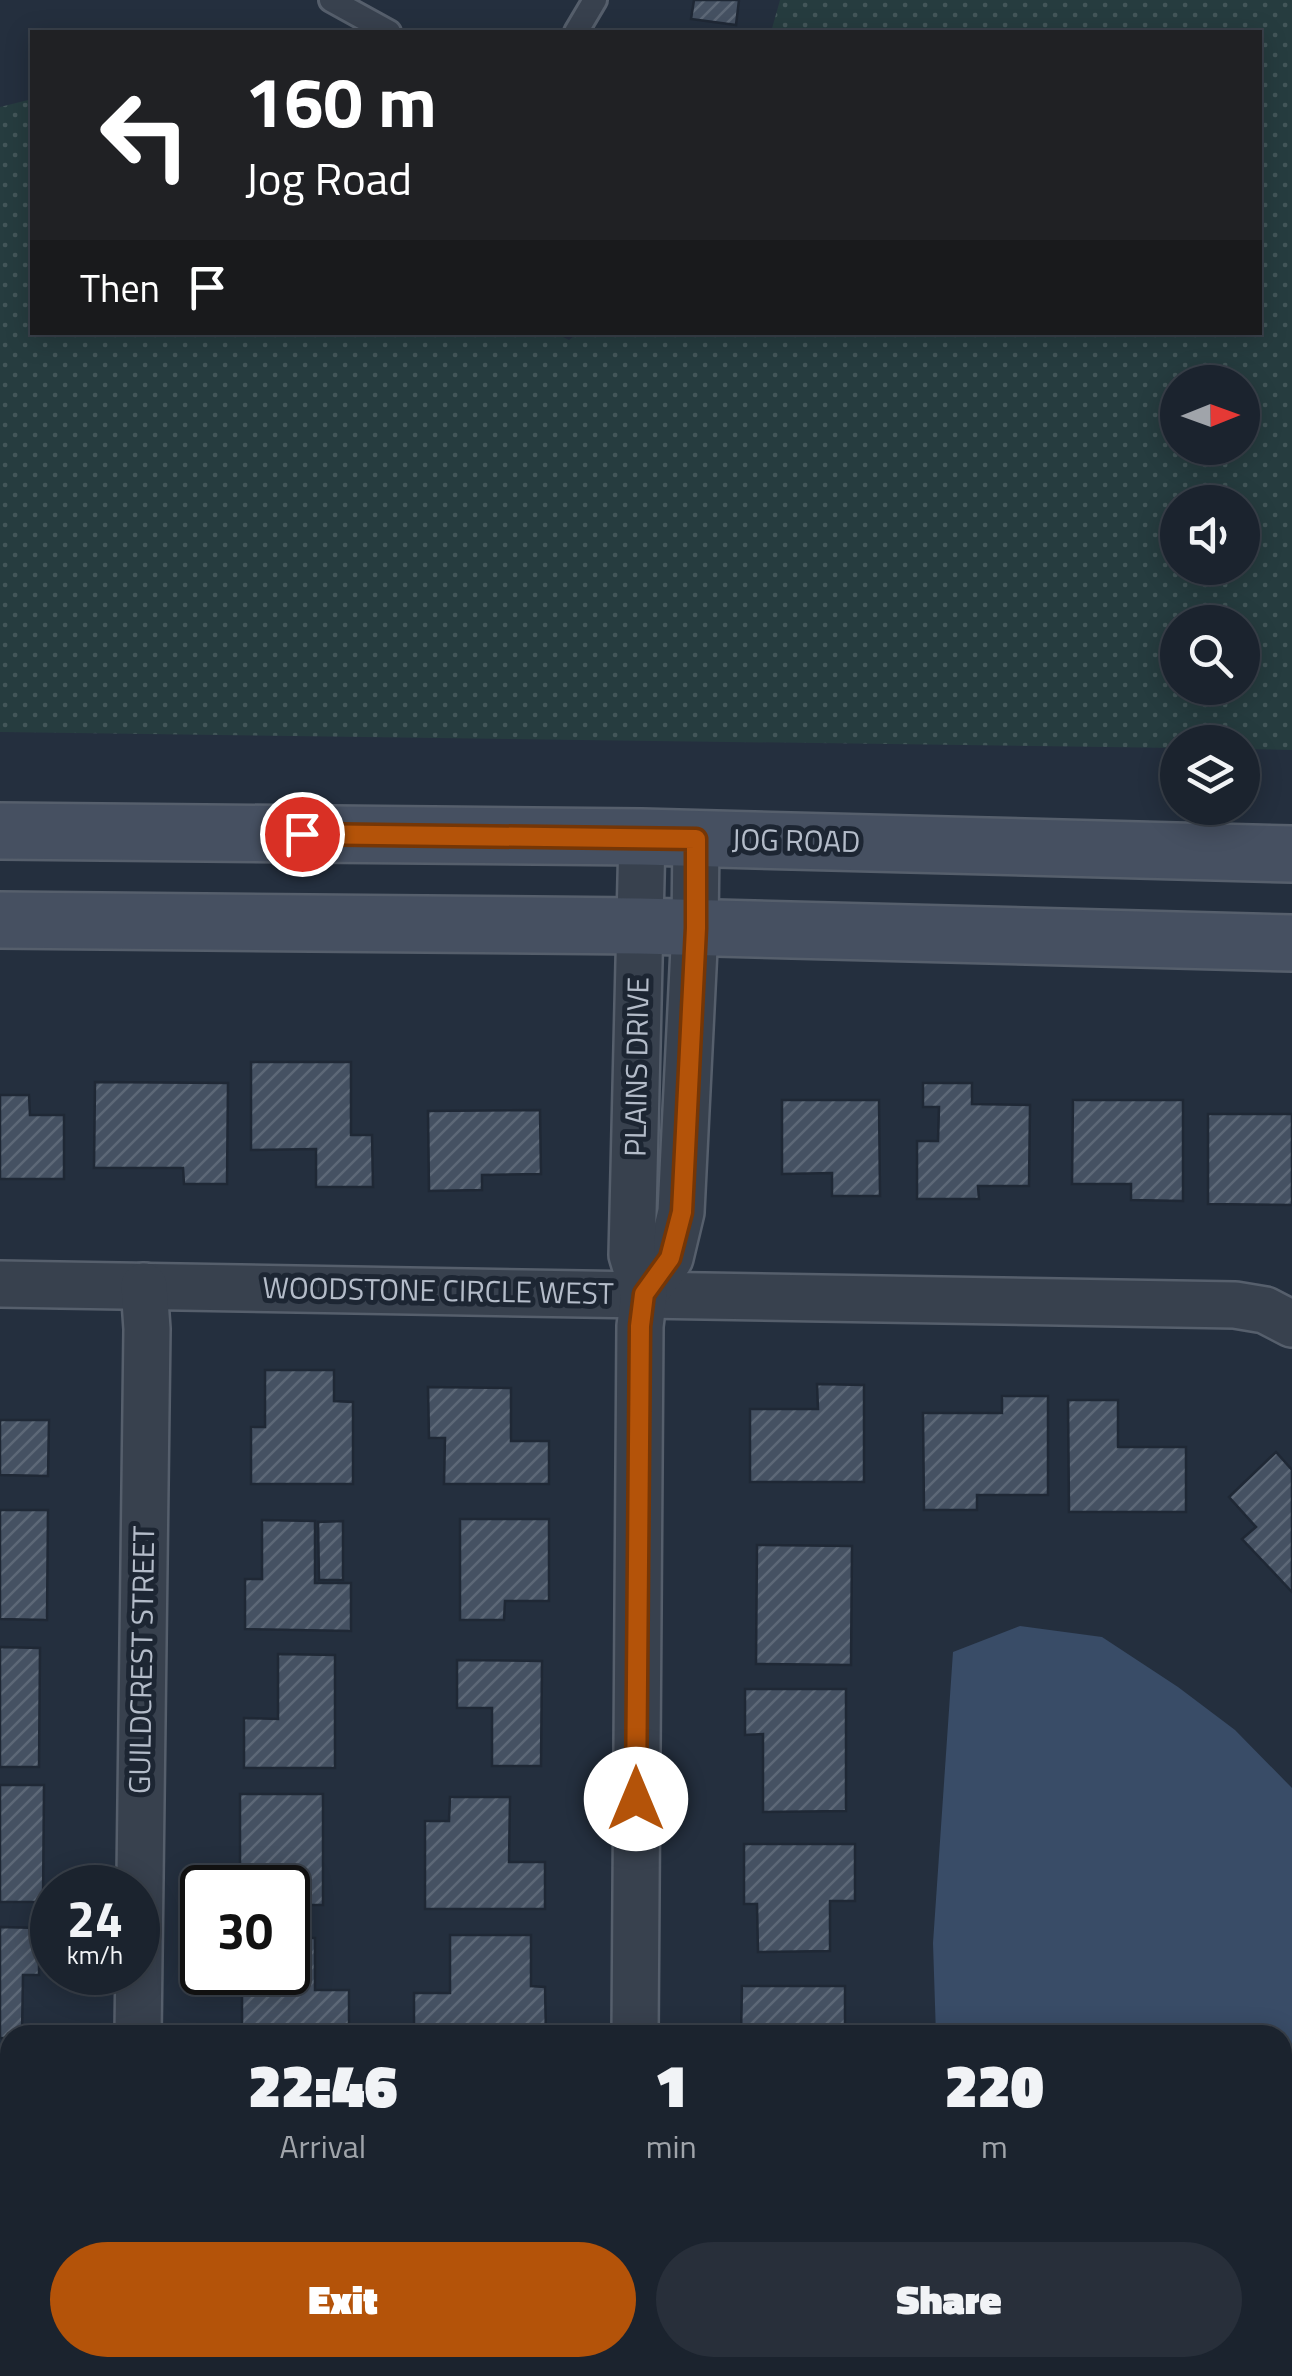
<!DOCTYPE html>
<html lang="en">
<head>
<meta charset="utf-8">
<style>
	body { margin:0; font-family:"Titillium Web",sans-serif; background:#282f3a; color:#f1f3f6; height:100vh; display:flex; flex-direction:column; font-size:38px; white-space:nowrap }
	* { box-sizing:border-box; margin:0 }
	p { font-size:32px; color:#a0a4aa }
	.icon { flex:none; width:55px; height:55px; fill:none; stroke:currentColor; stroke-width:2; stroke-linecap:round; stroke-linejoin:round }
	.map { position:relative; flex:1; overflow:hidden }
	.side { position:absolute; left:0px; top:2025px; width:1292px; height:352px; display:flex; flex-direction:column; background:#1b232e; border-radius:30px 30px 0 0; box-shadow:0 5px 25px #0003,0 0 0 2px #39404a }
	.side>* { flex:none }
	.hud { position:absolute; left:30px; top:30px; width:1232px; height:305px; border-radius:0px; box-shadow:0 5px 25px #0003,0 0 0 2px #39404a; background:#202124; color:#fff; overflow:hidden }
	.needle { width:65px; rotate:89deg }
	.tools { position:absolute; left:1160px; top:365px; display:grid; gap:20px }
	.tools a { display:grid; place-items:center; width:100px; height:100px; border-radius:50%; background:#1b232e; box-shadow:0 5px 25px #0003,0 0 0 2px #39404a; font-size:50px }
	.speed { position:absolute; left:30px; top:1865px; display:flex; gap:20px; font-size:50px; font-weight:700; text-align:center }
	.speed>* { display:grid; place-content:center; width:130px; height:130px; border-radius:50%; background:#1b232e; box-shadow:0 5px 25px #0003,0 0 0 2px #39404a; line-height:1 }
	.speed small { font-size:25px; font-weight:400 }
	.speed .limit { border:5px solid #111; border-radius:15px; background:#fff; color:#111 }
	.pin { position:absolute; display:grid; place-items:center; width:85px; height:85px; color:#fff; margin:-42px; border:5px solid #fff; border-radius:50%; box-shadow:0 2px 10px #0007 }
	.me { position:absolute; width:110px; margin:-55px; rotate:0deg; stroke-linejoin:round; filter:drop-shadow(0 0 8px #0008) }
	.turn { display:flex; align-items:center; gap:35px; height:210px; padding:0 50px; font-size:45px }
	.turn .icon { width:130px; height:130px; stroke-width:2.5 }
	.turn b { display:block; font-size:70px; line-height:85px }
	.then { display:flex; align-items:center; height:95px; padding:0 50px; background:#0003; gap:20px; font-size:38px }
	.eta { display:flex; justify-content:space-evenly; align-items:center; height:170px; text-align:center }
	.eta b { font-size:60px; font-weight:800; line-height:70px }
	.primary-button { display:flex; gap:20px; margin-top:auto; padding:20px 50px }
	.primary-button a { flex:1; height:115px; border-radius:60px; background:#b45309; color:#fff; font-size:40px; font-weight:800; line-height:115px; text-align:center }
	.primary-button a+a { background:#282f3a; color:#f1f3f6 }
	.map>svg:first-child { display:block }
	.grass { fill:url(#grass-dots); fill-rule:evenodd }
	.water { fill:#394c67 }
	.building { fill:url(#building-hatch); stroke:#1f2835; stroke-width:2.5 }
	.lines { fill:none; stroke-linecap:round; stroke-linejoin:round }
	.service-casing { stroke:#565f6c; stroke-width:28 }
	.minor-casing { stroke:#565f6c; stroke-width:50 }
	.secondary-casing { stroke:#565f6c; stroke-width:60 }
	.service { stroke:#38414e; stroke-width:22 }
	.minor { stroke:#38414e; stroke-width:45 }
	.secondary { stroke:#465061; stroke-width:55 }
	.route-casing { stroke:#753606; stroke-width:25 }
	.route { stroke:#b45309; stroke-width:18 }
	.labels { text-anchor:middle; stroke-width:10; stroke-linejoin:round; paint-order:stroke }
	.street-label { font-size:30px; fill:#b4bcc9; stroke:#1d2633 }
</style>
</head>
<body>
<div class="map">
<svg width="1292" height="2376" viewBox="0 0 1292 2376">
	<defs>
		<pattern id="grass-dots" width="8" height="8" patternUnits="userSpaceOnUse" patternTransform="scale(2.5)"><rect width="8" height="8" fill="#263c3f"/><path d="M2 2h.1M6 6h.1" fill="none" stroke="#435659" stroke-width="1.8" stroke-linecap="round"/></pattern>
		<pattern id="building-hatch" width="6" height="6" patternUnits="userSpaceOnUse" patternTransform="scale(2.5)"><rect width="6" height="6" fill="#455162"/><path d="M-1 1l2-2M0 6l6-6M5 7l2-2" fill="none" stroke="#5d6877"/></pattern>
	</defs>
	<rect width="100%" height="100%" fill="#242f3e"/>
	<path class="grass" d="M780,0h512v750l-49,-1 -1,-7h-64l-1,6 -1177,-16v-625l32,-8v233h521l16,8 10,-8h681v-300h-489zM1178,382h64v66h-64zM1178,502h64v66h-64zM1178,622h64v66h-64z"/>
	<path class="water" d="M1020,1626l82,11 76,50 57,43 57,58v588h-293l-7,-8h290v-333h-346l-3,-92 20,-291z"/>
	<g class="building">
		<path d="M694,0h45l-3,25 -45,-6z"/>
		<path d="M251,1062h100v73h21l1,52h-57v-38l-65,1z"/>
		<path d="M95,1082l133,1 -1,101h-43l-1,-16h-89z"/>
		<path d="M923,1083h49v21l58,1 -1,81h-51l1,13h-62v-58h21l1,-34h-16z"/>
		<path d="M0,1095h29l1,20h34v64h-64z"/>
		<path d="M782,1100h97l1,96h-48v-23l-50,1z"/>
		<path d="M1073,1100h110v101l-52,-1v-16h-59z"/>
		<path d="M540,1110l1,64 -59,1v15l-53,1 -1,-80z"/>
		<path d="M1208,1114h84v91l-84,-1z"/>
		<path d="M265,1370h69v31l19,1v82h-102v-57h14z"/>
		<path d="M817,1384l47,1v97h-114v-73h68z"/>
		<path d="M428,1387l83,1v53h38v43h-105l1,-46h-16z"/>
		<path d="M1002,1396h46v99h-71v15h-53l-1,-97h79z"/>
		<path d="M1068,1400h50v47h68v65h-117z"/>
		<path d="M0,1420h49l-1,56 -48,-1z"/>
		<path d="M1276,1452l16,18v122l-50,-53 14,-12 -27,-30z"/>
		<path d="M0,1510h48l-1,110 -47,-1z"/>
		<path d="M460,1519h89v82h-44l-1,19h-44z"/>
		<path d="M262,1520l53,1v62h36v48l-106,-2v-50h17z"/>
		<path d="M343,1521v59h-24l-1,-58z"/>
		<path d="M757,1545l95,1 -1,119 -95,-1z"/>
		<path d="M0,1647l40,1 -1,119h-39z"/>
		<path d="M278,1654l57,1v113h-91v-50l34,1z"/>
		<path d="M457,1660l85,1 -1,105h-49v-58h-35z"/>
		<path d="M745,1689h101v122l-83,1v-78l-18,1z"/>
		<path d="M0,1785h44l-1,117h-43z"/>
		<path d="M240,1794h83v111h-35v-17h-48z"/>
		<path d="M450,1797h60l-1,65h36v47h-120v-88h24z"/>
		<path d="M744,1844h111v57h-25v50l-72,1 -1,-48h-13z"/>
		<path d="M0,1927l39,1v47h-16l-1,60h-12v3h-10z"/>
		<path d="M450,1935h81v51l14,1 1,48h-132v-42h36z"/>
		<path d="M288,1938h27v52h34v45h-107v-63h46z"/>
		<path d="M742,1986h103v49h-104z"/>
		<path d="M0,2066h10v50h-8v63z"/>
		<rect x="0" y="2207" width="10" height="117"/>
		<path d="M0,2351h10v17h27v8h-37z"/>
		<rect x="232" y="2368" width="92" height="8"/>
		<path d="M434,2368h90l-1,8h-89z"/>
		<path d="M741,2368h96v4h-41v4h-55z"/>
	</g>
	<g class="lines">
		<defs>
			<g id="service">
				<path d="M331,0l58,32"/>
				<path d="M576,32l19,-32"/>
			</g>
			<g id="minor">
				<path d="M0,1284l1235,21 30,5 27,14"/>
				<path d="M644,1294l26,-36 11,-46 14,-284 1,-89"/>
				<path d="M138,2035l9,-706 -3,-43"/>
				<path d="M635,2035l5,-709 4,-32 -12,-39 10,-418"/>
				<path d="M133,2376v-8"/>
				<path d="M632,2376v-8"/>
			</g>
			<g id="secondary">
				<path d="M0,831l642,6 650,17"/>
				<path d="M0,920l640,6 652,17"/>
			</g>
		</defs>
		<use href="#service" class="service-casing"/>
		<use href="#minor" class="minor-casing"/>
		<use href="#secondary" class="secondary-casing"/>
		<use href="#service" class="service"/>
		<use href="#minor" class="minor"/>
		<use href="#secondary" class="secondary"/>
	</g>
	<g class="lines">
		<defs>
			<path id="route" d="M302,834l394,5v89l-14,284 -12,46 -26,36 -4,32 -4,473"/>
		</defs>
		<use href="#route" class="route-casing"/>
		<use href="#route" class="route"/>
	</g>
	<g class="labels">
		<g class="street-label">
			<text transform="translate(796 841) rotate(1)" y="10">JOG ROAD</text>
			<text transform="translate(637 1067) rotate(-89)" y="10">PLAINS DRIVE</text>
			<text transform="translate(438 1291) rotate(1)" y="10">WOODSTONE CIRCLE WEST</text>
			<text transform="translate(142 1660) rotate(-89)" y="10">GUILDCREST STREET</text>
		</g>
	</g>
</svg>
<div class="tools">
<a><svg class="needle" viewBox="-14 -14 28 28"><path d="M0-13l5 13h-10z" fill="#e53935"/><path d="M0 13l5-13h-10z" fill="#a0a4aa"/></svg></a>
<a><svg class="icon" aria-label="sound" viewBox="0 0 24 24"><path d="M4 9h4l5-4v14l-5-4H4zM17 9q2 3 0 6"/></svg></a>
<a><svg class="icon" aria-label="search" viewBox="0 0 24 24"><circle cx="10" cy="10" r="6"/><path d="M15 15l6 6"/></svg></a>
<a><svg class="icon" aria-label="layers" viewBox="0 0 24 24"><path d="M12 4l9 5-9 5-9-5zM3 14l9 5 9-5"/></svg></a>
</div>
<div class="speed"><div>24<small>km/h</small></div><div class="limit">30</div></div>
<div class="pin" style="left:302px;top:834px;background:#d93025"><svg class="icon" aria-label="arrive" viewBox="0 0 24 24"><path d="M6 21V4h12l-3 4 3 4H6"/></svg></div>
<svg class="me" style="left:636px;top:1799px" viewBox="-20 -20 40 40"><circle r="19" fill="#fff"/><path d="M0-13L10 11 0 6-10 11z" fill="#b45309"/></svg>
<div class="hud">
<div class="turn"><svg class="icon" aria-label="left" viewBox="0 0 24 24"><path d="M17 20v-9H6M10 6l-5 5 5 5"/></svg><div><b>160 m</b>Jog Road</div></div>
<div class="then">Then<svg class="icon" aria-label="arrive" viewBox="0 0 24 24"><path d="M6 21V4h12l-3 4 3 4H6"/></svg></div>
</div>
<section class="side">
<div class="eta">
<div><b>22:46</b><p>Arrival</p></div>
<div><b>1</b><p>min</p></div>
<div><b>220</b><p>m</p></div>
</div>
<div class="primary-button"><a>Exit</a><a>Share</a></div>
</section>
</div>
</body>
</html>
